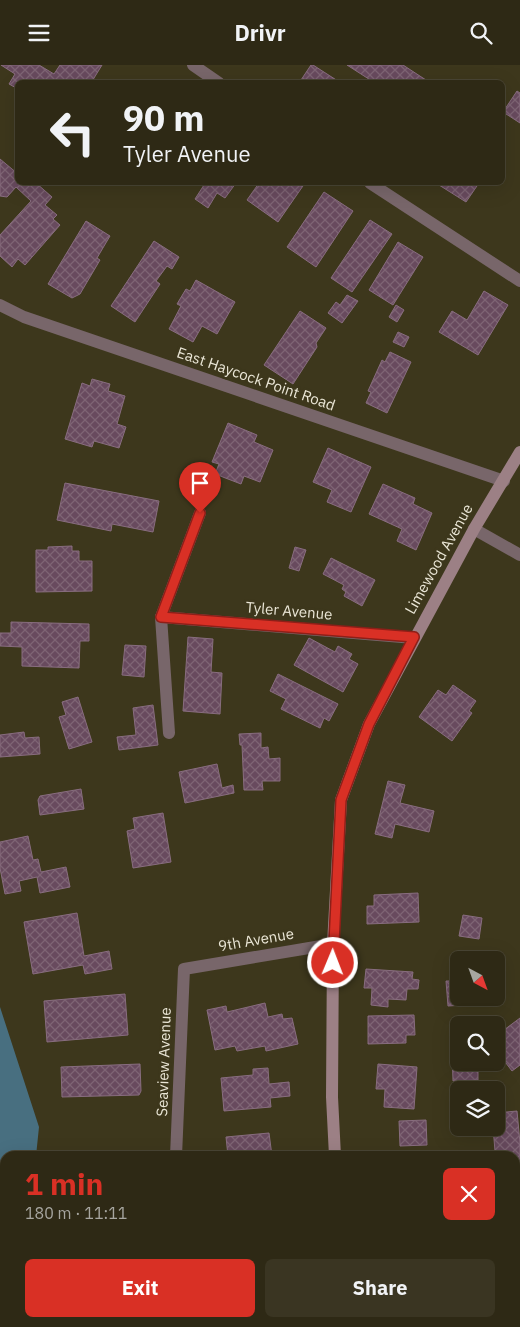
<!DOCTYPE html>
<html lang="en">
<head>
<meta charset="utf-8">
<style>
	body { margin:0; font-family:"IBM Plex Sans",sans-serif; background:#3a3522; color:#f1f3f6; height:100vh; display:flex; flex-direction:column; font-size:19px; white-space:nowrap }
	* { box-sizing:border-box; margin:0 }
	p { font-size:16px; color:#a7a6a0 }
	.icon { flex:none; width:28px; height:28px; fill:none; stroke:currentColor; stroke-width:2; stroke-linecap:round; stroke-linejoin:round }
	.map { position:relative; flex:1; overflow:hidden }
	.drawer { position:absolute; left:0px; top:1086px; width:520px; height:176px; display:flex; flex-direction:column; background:#2e2915; border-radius:15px 15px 0 0; box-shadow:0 5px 20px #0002,0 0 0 1px #494534 }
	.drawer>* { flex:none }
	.hud { position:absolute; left:15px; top:15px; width:490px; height:105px; border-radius:8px; box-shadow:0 5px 20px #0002,0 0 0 1px #494534; background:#2e2915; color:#f1f3f6; overflow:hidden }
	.needle { width:32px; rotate:139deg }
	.controls { position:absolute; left:450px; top:886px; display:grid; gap:10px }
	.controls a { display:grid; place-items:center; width:55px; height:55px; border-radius:8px; background:#2e2915; box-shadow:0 5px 20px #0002,0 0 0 1px #494534; font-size:25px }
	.pin { position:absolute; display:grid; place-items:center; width:42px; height:42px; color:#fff; margin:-51px -21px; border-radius:50% 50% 50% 0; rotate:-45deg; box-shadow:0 0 5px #0007 }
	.pin .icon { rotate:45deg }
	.me { position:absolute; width:55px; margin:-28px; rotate:1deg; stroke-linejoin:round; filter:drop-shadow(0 0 4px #0008) }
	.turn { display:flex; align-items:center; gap:18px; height:105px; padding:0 25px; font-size:22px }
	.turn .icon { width:65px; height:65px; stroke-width:2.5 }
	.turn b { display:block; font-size:35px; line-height:42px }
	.round { display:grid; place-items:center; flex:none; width:52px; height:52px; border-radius:8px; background:#3a3522 }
	.summary { display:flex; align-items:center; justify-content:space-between; height:85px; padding:0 25px }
	h1 { font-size:30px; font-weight:700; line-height:38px; color:#d93025 }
	.action { display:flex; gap:10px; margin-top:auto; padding:10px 25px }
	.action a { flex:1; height:58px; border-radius:8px; background:#d93025; color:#fff; font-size:20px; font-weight:700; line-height:58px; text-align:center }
	.action a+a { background:#3a3522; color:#f1f3f6 }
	header { display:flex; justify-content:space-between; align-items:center; height:65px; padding:0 25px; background:#2e2915; font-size:22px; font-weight:700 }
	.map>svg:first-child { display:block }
	.water { fill:#486f80 }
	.building { fill:url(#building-cross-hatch); stroke:#886d7f }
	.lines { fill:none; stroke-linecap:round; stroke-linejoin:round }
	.minor { stroke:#78666a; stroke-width:12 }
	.secondary { stroke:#9c8085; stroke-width:12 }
	.route-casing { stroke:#8d1f18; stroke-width:12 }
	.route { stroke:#d93025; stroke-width:9 }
	.labels { text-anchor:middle; stroke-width:5; stroke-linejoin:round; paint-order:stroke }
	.street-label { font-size:15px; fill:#eae6d6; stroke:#3d371c }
</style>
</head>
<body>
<header><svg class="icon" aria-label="menu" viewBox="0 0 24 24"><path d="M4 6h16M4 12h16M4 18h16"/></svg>Drivr<svg class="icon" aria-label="search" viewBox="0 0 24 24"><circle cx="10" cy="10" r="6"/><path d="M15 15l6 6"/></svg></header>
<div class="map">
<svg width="520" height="1262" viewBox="0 0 520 1262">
	<defs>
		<pattern id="building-cross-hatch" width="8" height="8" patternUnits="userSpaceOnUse" patternTransform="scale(1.25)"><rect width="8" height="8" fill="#684a5e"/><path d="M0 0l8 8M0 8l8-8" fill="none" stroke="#7e6474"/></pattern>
	</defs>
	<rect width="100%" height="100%" fill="#3d371c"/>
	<path class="water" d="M0,942l39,120 -3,29h-31v65l-5,7z"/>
	<g class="building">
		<path d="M1,0h38l15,9 6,-9h42l-11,18h-73v6l-9,-5 6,-10z"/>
		<path d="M311,0h2l28,18h-42z"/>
		<path d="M347,0h56l23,15 -1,3h-50z"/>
		<path d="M517,26l3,2v30l-17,-11z"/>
		<path d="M0,94l18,15v9h18l16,14 -7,8 12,10 -4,4 7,6 -35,40 -7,-6 -6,8 -12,-11v-21l31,-34 -15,-14 -9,10 -7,-1z"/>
		<path d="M201,118h35l-11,15 -8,-5 -9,15 -13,-9 9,-14z"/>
		<path d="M259,118h46l-27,39 -31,-22z"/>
		<path d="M440,118h39l-13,19 -27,-17z"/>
		<path d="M324,127l29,19 -37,56 -29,-20z"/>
		<path d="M370,155l22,14 -40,58 -21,-14z"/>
		<path d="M86,156l24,15 -13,22 3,2 -20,34 -8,4 -24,-14z"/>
		<path d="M154,176l25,16 -7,12 -5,-3 -11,15 4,3 -25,38 -24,-16z"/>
		<path d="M398,177l25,15 -30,48 -24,-15z"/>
		<path d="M196,215l39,22 -18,32 -15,-8 -9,16 -24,-13 12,-23 -4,-2 9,-15 4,2z"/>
		<path d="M484,226l24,14 -30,50 -39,-23 13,-21 15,9z"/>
		<path d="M347,230l11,6 -16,22 -14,-10 8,-11 4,3z"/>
		<path d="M396,240l8,5 -7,12 -8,-5z"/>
		<path d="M300,246l26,17 -10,15 1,4 -24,37 -29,-19z"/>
		<path d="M398,267l11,5 -5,10 -11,-5z"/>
		<path d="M390,287l21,10 -24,51 -21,-10 5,-11 -3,-1 14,-31 3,2z"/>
		<path d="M92,314l18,5 -2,7 17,5 -8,28 9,3 -7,21 -25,-7 -2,6 -27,-8 17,-56 8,3z"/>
		<path d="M228,358l29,12 -3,7 19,8 -13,32 -16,-6 -3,8 -26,-10 4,-10 -7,-2z"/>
		<path d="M328,383l43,19 -20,45 -24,-10 5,-12 -19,-8z"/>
		<path d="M65,418l94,18 -6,31 -41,-8 -1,7 -54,-11z"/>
		<path d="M383,419l32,14 -2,6 19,9 -16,37 -19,-9 5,-12 -33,-15z"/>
		<path d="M72,481v5h7v10h13v30l-56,1v-42h12v-3z"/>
		<path d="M295,482l11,3 -7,21 -10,-3z"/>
		<path d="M331,493l44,22 -13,26 -18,-10 2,-4 -4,-3 2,-4 -21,-11z"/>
		<path d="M11,557l78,2v17h-9l-1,27 -57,-2v-19l-22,-1v-13h11z"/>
		<path d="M188,572l25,2 -2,33 11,1 -2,41 -37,-3z"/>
		<path d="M309,573l26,14 3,-6 14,8 -3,5 9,5 -15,28 -49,-27z"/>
		<path d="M125,580l21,1 -2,31 -22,-2z"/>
		<path d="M278,609l60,30 -9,17 -5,-3 -4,10 -39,-19 5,-10 -16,-8z"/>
		<path d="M453,620l23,16 -7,10 3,2 -20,28 -33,-24 19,-27 8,5z"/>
		<path d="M78,632l14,45 -23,7 -10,-32 7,-2 -4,-13z"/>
		<path d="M153,640l5,40 -39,5 -2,-13 19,-2 -3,-27z"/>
		<path d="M24,667l1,6 14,-1 1,17 -40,3v-22z"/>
		<path d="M261,668v15l7,-1 1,12 11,-1v23h-18l1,9h-19l-2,-45h-2l-1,-11z"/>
		<path d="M217,699l5,24 11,-3 1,8 -49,10 -6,-31z"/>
		<path d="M388,716l17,4 -5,18 34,8 -5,21 -34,-8 -3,14 -17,-4z"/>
		<path d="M81,724l3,20 -44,6 -2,-15 2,-4z"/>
		<path d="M163,748l8,49 -38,6 -6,-37 8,-2 -2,-11z"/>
		<path d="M28,771l5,24 5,-1 3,13 25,-5 4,20 -30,6 -3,-16 -18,4 2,10 -16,3 -5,-26v-26z"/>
		<path d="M418,828l1,29 -52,2v-18h7v-11z"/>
		<path d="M77,848l7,43 25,-5 3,18 -27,5 -2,-9 -50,9 -9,-52z"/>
		<path d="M463,850l19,3 -3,21 -20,-3z"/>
		<path d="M366,904l47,3 -1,7 7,1 -1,9h-11l-1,11 -18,-1v8l-17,-2 1,-17h-8z"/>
		<path d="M446,916h13v16h5v8l-16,1z"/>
		<path d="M125,929l3,41 -81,7 -3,-41z"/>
		<path d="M265,938l3,14 14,-3 1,5 9,-1 6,26 -32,7 -1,-5 -28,5 -2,-5 -20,4 -8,-40 19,-4 1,6z"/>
		<path d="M414,950l1,20h-9v8l-38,1v-28z"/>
		<path d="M520,953v47l-8,6 -16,-21v-14z"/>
		<path d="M477,958v2h-18v38h19v17l-25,1 -2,-57z"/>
		<path d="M140,999l1,27 -2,4 -77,2 -1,-30z"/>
		<path d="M378,999l39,3 -3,42 -30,-2 1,-18h-9z"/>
		<path d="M268,1003l1,16 20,-2 1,14 -20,2 1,9 -47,4 -3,-33 32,-3v-6z"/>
		<path d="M517,1046l3,32v35h-5v-22h-30l-1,-4 11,-1 -2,-24h3v-14z"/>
		<path d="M426,1055l1,25 -27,1 -1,-25z"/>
		<path d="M269,1068l3,23h-44l-2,-19z"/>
		<path d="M416,1087v4h-37v-3z"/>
		<path d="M79,1258h27l-1,4z"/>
		<path d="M447,1258h36l2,4h-36z"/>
	</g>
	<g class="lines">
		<g class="minor">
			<path d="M193,0l26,18"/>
			<path d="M370,118l150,98"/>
			<path d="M0,240l24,12 480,164"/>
			<path d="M474,464l46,26"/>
			<path d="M161,552l253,21"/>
			<path d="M169,668l-8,-116 39,-104"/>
			<path d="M176,1091l8,-187 149,-25"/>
			<path d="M515,1163l5,-2"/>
			<path d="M156,1262l1,-4"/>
			<path d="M215,1262l25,-4"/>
		</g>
		<g class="secondary">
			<path d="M335,1091l-3,-59 1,-153 8,-144 28,-76 105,-195 46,-77"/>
			<path d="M381,1258l3,4"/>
		</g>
	</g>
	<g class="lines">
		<defs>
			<path id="route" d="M200,448l-39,104 253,20 -45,87 -28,76 -8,163"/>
		</defs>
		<use href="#route" class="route-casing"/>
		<use href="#route" class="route"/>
	</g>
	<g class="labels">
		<g class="street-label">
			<text transform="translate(256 314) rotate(19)" y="5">East Haycock Point Road</text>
			<text transform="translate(439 494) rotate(-61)" y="5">Limewood Avenue</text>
			<text transform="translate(289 546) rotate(5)" y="5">Tyler Avenue</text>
			<text transform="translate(256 875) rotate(-10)" y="5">9th Avenue</text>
			<text transform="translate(164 997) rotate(-88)" y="5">Seaview Avenue</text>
		</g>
	</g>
</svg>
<div class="controls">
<a><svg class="needle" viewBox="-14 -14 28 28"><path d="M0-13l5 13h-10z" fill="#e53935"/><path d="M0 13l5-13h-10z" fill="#a7a6a0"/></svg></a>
<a><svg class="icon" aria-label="search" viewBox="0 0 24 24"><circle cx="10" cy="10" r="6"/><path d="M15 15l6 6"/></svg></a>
<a><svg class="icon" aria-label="layers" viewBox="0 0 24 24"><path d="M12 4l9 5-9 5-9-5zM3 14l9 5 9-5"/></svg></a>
</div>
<div class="pin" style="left:200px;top:448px;background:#d93025"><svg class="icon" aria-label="arrive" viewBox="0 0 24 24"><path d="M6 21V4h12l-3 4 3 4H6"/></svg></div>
<svg class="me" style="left:333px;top:898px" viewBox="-20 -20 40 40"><circle r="17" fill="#d93025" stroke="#fff" stroke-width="3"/><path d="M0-11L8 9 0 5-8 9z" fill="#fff"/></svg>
<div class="hud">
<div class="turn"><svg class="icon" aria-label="left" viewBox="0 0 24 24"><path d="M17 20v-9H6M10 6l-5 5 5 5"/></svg><div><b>90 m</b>Tyler Avenue</div></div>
</div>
<section class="drawer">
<div class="summary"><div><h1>1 min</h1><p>180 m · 11:11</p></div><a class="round" style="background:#d93025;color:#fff"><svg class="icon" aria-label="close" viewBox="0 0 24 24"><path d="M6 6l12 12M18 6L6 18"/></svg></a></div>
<div class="action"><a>Exit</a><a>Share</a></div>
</section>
</div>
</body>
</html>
